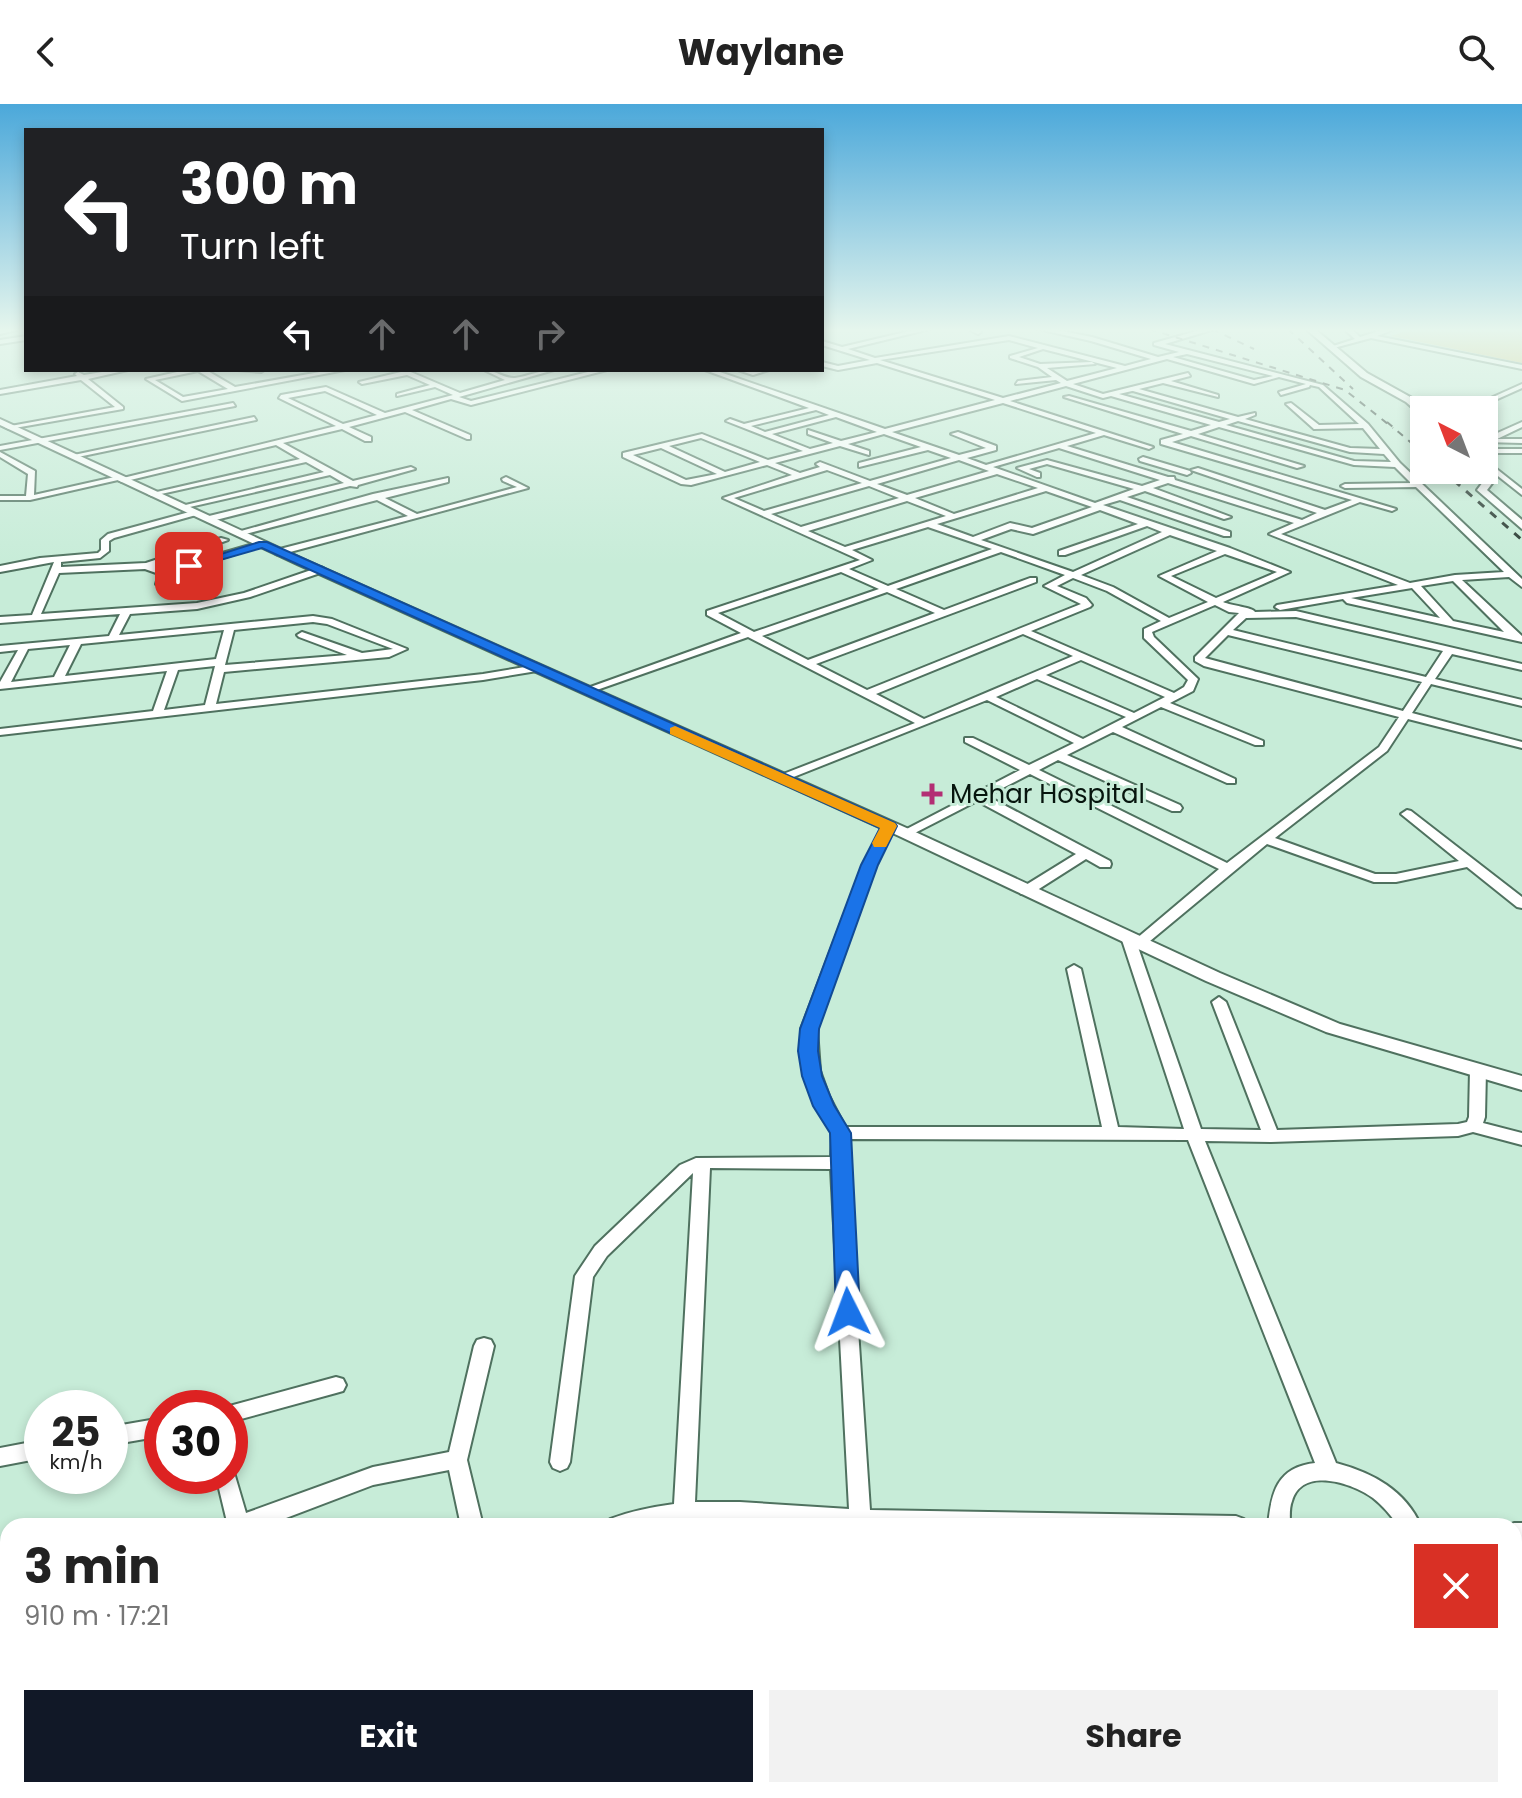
<!DOCTYPE html>
<html lang="en">
<head>
<meta charset="utf-8">
<style>
	body { margin:0; font-family:Poppins,sans-serif; background:#f2f2f2; color:#222; height:100vh; display:flex; flex-direction:column; font-size:30px; white-space:nowrap }
	* { box-sizing:border-box; margin:0 }
	p { font-size:26px; color:#767676 }
	.icon { flex:none; width:44px; height:44px; fill:none; stroke:currentColor; stroke-width:2; stroke-linecap:round; stroke-linejoin:round }
	.map { position:relative; flex:1; overflow:hidden }
	.side { position:absolute; left:0px; top:1414px; width:1522px; height:280px; display:flex; flex-direction:column; background:#fff; border-radius:24px 24px 0 0; box-shadow:0 4px 12px #0003 }
	.side>* { flex:none }
	.banner { position:absolute; left:24px; top:24px; width:800px; height:244px; border-radius:0px; box-shadow:0 4px 12px #0003; background:#202124; color:#fff; overflow:hidden }
	.needle { width:52px; rotate:318deg }
	.fabs { position:absolute; left:1410px; top:292px; display:grid; gap:16px }
	.fabs a { display:grid; place-items:center; width:88px; height:88px; border-radius:0px; background:#fff; box-shadow:0 4px 12px #0003; font-size:40px }
	.speed { position:absolute; left:24px; top:1286px; display:flex; gap:16px; font-size:40px; font-weight:700; text-align:center }
	.speed>* { display:grid; place-content:center; width:104px; height:104px; border-radius:50%; background:#fff; box-shadow:0 4px 12px #0003; line-height:1 }
	.speed small { font-size:20px; font-weight:400 }
	.speed .limit { border:12px solid #d22; background:#fff; color:#111 }
	.pin { position:absolute; display:grid; place-items:center; width:68px; height:68px; color:#fff; margin:-34px; border-radius:16px; box-shadow:0 4px 12px #0006 }
	.me { position:absolute; width:88px; margin:-44px; rotate:357deg; stroke-linejoin:round; filter:drop-shadow(0 0 6px #0008) }
	.turn { display:flex; align-items:center; gap:28px; height:168px; padding:0 24px; font-size:36px }
	.turn .icon { width:104px; height:104px; stroke-width:2.5 }
	.turn b { display:block; font-size:56px; line-height:68px }
	.lanes { display:flex; align-items:center; height:76px; padding:0 24px; background:#0003; justify-content:center; gap:40px; direction:ltr }
	.lanes .off { opacity:.35 }
	.round { display:grid; place-items:center; flex:none; width:84px; height:84px; border-radius:0px; background:#f2f2f2 }
	.head { display:flex; align-items:center; justify-content:space-between; height:136px; padding:0 24px }
	h1 { font-size:48px; font-weight:700; line-height:60px }
	.cta { display:flex; gap:16px; margin-top:auto; padding:16px 24px }
	.cta a { flex:1; height:92px; border-radius:0px; background:#111827; color:#fff; font-size:32px; font-weight:700; line-height:92px; text-align:center }
	.cta a+a { background:#f2f2f2; color:#222 }
	header { display:flex; justify-content:space-between; align-items:center; height:104px; padding:0 24px; background:#fff; font-size:36px; font-weight:700 }
	.map>svg:first-child { display:block }
	.green { fill:#d3bc65 }
	.lines { fill:none; stroke-linecap:round; stroke-linejoin:round }
	.minor-casing { stroke:#4f715f; stroke-width:4 }
	.tertiary-casing { stroke:#4f715f; stroke-width:4 }
	.minor { fill:#fff; fill-rule:evenodd }
	.tertiary { fill:#fff; fill-rule:evenodd }
	.rail-far1 { stroke:#22332b; stroke-width:2; stroke-dasharray:7 7; stroke-linecap:butt }
	.rail { stroke:#22332b; stroke-width:3; stroke-dasharray:8 8; stroke-linecap:butt }
	.route { fill:#1a73e8; stroke:#114b97; stroke-width:2 }
	.slow { fill:#f59e0b }
	.poi-dot { fill:#b32e74; stroke:#c7ecd8; stroke-width:3 }
	.labels { text-anchor:middle; stroke-width:6; stroke-linejoin:round; paint-order:stroke }
	.poi-label { font-size:26px; fill:#07150e; stroke:#c7ecd8; text-anchor:start }
</style>
</head>
<body>
<header><svg class="icon" aria-label="back" viewBox="0 0 24 24"><path d="M15 5l-7 7 7 7"/></svg>Waylane<svg class="icon" aria-label="search" viewBox="0 0 24 24"><circle cx="10" cy="10" r="6"/><path d="M15 15l6 6"/></svg></header>
<div class="map">
<svg width="1522" height="1694" viewBox="0 0 1522 1694">
	<rect width="100%" height="100%" fill="#c7ecd8"/>
	<path class="green" d="M1411,225h111v34l-131,-27z"/>
	<g class="lines">
		<defs>
			<g id="minor">
				<path d="M20,225l-20,5v-4z"/>
				<path d="M918,225h12l-82,20 27,9 134,-22 116,30 26,-7 -60,-18 -53,-12h14l40,8 66,20 21,-5 -25,-7v-2l50,-14h11l-50,15 158,41 45,39 32,39 122,116v8l-13,-10 -47,3 60,56v6l-175,-39 -4,-4 -63,11 -5,-3 2,-2 121,-20 -129,-51 25,-11 -126,-40 -15,5 78,29 -7,2 -79,-28 -18,6 103,35v4h-6l-104,-36 -17,5 127,43 60,24 -67,30c9,4 29,5 32,10l41,-1 226,53v6l-70,-16 -17,25 87,21v6l-91,-22 -19,29 110,29v6l-114,-29 -21,32 -112,87 100,36h21l63,-13 -58,-47 6,-4 4,1 111,86v11l-5,-1 -50,-40 -71,15h-22l-107,-38 -123,102 -6,1 63,182 60,1 -49,-128 7,-5 7,5 51,128 181,-6 9,-2 2,-5 1,-47 3,-4h10l3,4 -1,47 -2,6 39,10v12l-49,-13 -15,4 -187,6 -66,-1 131,322c37,10 69,27 85,63h-23c-7,-11 -15,-20 -25,-28 -20,-15 -71,-32 -81,3 -3,7 -2,17 -2,25h-22c3,-33 9,-59 47,-63l-127,-323 -340,-1 -1,24 23,347 366,6 8,3 3,7h-443l-95,-5 -53,5h-49l3,-7c21,-8 42,-12 64,-15l19,-331 -86,83 -14,21 -23,185 -3,6 -7,3 -7,-3 -3,-6 25,-186 20,-30 85,-81 16,-7 135,-1 1,-24 -24,-50 -6,-26 -1,-28 62,-164 22,-42 4,-1 6,4 -20,39 -58,164 3,42 9,25 16,31h257l-35,-158 7,-4 7,4 37,158 66,2 -63,-192 7,-4 5,1 3,5 83,-70 -189,-95 -43,22 123,65 1,3 -1,3h-10l-14,-8 -55,35h-10l-2,-3 2,-3 55,-34 -99,-53 -68,35 -4,1 -6,-4 121,-63 -55,-28v-4h8l56,27 45,-22 -87,-43 -201,80h-8v-4l137,-53 -167,-86 -157,55h-8l-1,-2 159,-57 -34,-18v-4l153,-51 -137,-62 69,-23 -25,-10 -76,20 -10,-1 -58,-27v-4l79,-19 66,26 35,-9 -77,-30 4,-2 14,5 65,-16 -104,-38h9l171,59 110,-29 -118,-37 -39,7 -16,-4v-4l16,4 32,-6 -48,-15v-4l20,6zM1009,236l29,8 -28,8v2l28,9 14,10 -34,4 -2,3 40,-4 5,3 -58,15 -123,-38zM1043,245l74,19 -50,13 -20,-13 48,-4 -3,-2 -52,2 -21,-7zM1187,250l86,22 -19,4 -81,-23zM1167,255l87,25 25,-7 27,7 -27,8 2,3 28,-8 1,-2 9,2 40,37 -40,1 -28,-22 -5,1 28,25 49,-1 17,21 -30,-1 -105,-29 10,-4v-2l-17,4 -99,-28 24,-6 55,14v-2l-47,-14 19,-5 -2,-3 -85,21 -30,-10zM1066,282l37,12 8,-2 100,29 -20,6 -122,-35 -5,1 119,37 -22,6v4l191,56 -27,10 -127,-42 -7,2 126,43 -15,7 -127,-40 -1,-3h-6l-101,-31 37,-11 45,14 4,-2 -143,-46zM1132,287h1l97,28 -11,3 -100,-28zM1003,299l93,30 -110,32 -19,-7 29,-8v-4l-38,-14 -7,2 35,14 -27,7 -67,-23zM816,306l13,5 -64,17 -14,-6zM836,313l41,15 -36,9 -33,-11v4l25,9 -23,6 -38,-15zM1238,317l112,31 34,2 7,8 -37,-1 -128,-36zM1219,323l135,38 41,2 16,16 -66,1 -4,2 4,2 71,-1 88,85 -49,3 -45,8 -129,-49 79,-32 32,9 4,-2 -224,-67 19,-6 106,32 7,-2 -106,-32zM884,330l37,13 -62,16v4l69,-17 23,8 -81,23 -50,-19 -4,2 4,3 -20,6 -25,-10 65,-17 29,9v-4l-21,-7zM701,334l59,24 -35,10 -56,-26zM661,344l56,26 -31,6 -53,-25zM1059,344l101,32 -18,6 -95,-26 -30,8 20,9h3v-4l-11,-4 18,-5 87,25 -39,14 -102,-36zM959,356l30,11 -82,24 -30,-11zM827,366l35,13 -98,28 -30,-13zM997,370l41,14 -84,26 -39,-16zM869,382l30,12 -98,29 -30,-13zM1046,387l46,16 -60,21 -22,-5 -37,14 -36,-13zM907,397l39,15 -101,31 -37,-16zM1100,406l38,14 -79,27v4h6l82,-29 15,6 -89,40 -92,-32 30,-11 22,5zM928,423l64,22 -104,37 -39,-17 23,-9 -20,-10zM1170,431l47,16 -58,25 49,26 -39,16 -56,-31 -32,-12zM1001,448l64,23 -21,11 37,18 -214,86 -51,-26 220,-82v-4h-6l-86,32 -48,-21zM1225,450l52,18 -61,26 -45,-22zM841,468l38,17 -125,43 -36,-19zM1073,474l34,13 54,30 -17,8v9l44,42 -4,7 -10,6 -143,-62 59,-24 2,-2 -6,-7 -29,-12zM1453,477l51,51 -51,-11 -32,-35zM1412,484l28,30 -89,-20zM887,488l48,21 -127,47 -46,-24zM1215,501l14,7 10,1 -44,44v4l9,5 195,51 -20,30 -152,116 -188,-93 19,-10 114,51h8l2,-3 -2,-3 -113,-50 46,-23 114,51h8v-4l-113,-52 39,-20 94,38h8v-4l-93,-38 23,-12 5,-12 -44,-42 -2,-5zM1296,513l147,34 -17,26 -193,-47 13,-12zM1023,530l50,22 -149,63 -48,-25zM1228,531l194,47 -19,29 -198,-53zM1081,556l84,37 -31,16 -88,-38zM1037,575l89,38 -43,22 -87,-42zM710,1064l121,1 18,340 -109,-7h-45z"/>
				<path d="M968,225h9l4,3 -3,2z"/>
				<path d="M1344,225h7l9,8 25,-8h10l-18,7 145,29v4l-151,-31 -41,11v-2l25,-8z"/>
				<path d="M26,232v4l-26,4v-4z"/>
				<path d="M114,266h14l-40,9 35,28v2l-114,20 -4,-2 110,-20 -34,-27 -81,14v-4l77,-14 -2,-2 3,-2 6,3z"/>
				<path d="M186,266h20l29,17 96,-17h14l-163,31 -36,-22zM198,267l30,18 -45,8 -28,-17z"/>
				<path d="M237,266h27l-3,2z"/>
				<path d="M398,266h8l54,23 45,-13 -21,-10c11,0 21,9 31,8 14,-2 25,-8 39,-8l-95,27 12,4 125,-31h11l-136,35 -20,-6 -39,11 58,25v4h-3l-62,-27 -56,15 22,10v4h-6l-23,-12 -59,14 70,38 58,-14 4,2 -57,16 -1,2 -7,-1 -142,36 -4,-3 1,-2 139,-34 -14,-8 -149,34 -4,-2 147,-35 -18,-10 -154,34 -4,-2 152,-35 -24,-14 -154,37 -4,-2 -88,20h-30v-4h26l2,-22 -28,-17v-5l35,19 -1,24 85,-19 4,2 213,-52 -57,-28 2,-3 45,-8 59,26 68,-18 -18,-8 -38,9v-2l33,-9 -23,-10 -45,9 -3,-2 42,-10zM325,287l52,24 -34,9 -55,-26z"/>
				<path d="M738,266h31l-16,5z"/>
				<path d="M1522,280v4l-49,22h-9z"/>
				<path d="M233,299l2,3 -235,44v-4z"/>
				<path d="M254,313l2,3 -183,38 -4,-2z"/>
				<path d="M1522,318v5l-25,12h25v4l-38,-1v-3z"/>
				<rect x="1484" y="345" width="38" height="4"/>
				<path d="M1143,353l47,14 1,2 -4,2 -47,-14 -1,-2z"/>
				<path d="M1484,355l38,30v6l-38,-30z"/>
				<path d="M506,373l22,11 -249,67 -3,-1v-4l132,-34 -31,-16 -139,36 -4,-3 139,-39 75,-16v4l-63,16 32,16 100,-27 -14,-6 -1,-2z"/>
				<path d="M193,407h3v4l-82,23 -5,3v10l-9,7 -39,4v5l85,-4 75,-25 7,2 -73,26 9,4 96,-28 7,2 -99,31 -2,9 -5,3 -5,-3 3,-10 -14,-5 -86,4 -18,41 156,-11 47,-10 76,-26 3,1v4l-73,25 -53,12 -67,5 -11,21 194,-19 19,3 75,30 -18,8 -165,15 -8,32 267,-30 54,-9 5,3 -5,3 -54,9 -483,55v-6l153,-18 14,-40 -167,18v-7l18,-32 -18,2v-6l109,-10 11,-22 -120,9v-6l32,-2 22,-53 -54,10v-6l40,-8 58,-5 3,-3v-10l7,-6zM313,518l14,2 66,25 -31,4 -60,-21 -5,3 2,2 48,18 -122,10 9,-35zM224,526l-8,29 -151,17 16,-32zM70,541l-16,32 -43,5 17,-33zM215,562l-10,39 -41,5 14,-40z"/>
				<path d="M484,1234l7,2 3,6 -27,114 16,66h-22l-12,-56 -76,15 -108,41h-37l-12,-50h14v-8l3,1 13,44 127,-46 76,-15 25,-106 3,-6z"/>
				<path d="M336,1273l7,2 3,6 -3,6 -7,2 -106,29v-14h-8z"/>
				<path d="M162,1314v18l-52,9v-18z"/>
				<path d="M42,1336v18l-42,8v-18z"/>
				<path d="M1514,1419h8v20h-8v-17h-8z"/>
				<path d="M8,1506v23l-8,3v-23z"/>
				<path d="M8,1675v11h16l-3,8h-21v-16z"/>
				<path d="M408,1686h38l-3,8h-39z"/>
				<path d="M608,1686h24v8h-26z"/>
				<path d="M804,1686h24l1,8h-26z"/>
				<path d="M991,1686h27l4,8h-28z"/>
				<path d="M1415,1686h24l4,8h-26z"/>
			</g>
			<g id="tertiary">
				<path d="M1306,225h9l52,44 45,25 12,12v8l-18,-16 -45,-25z"/>
				<path d="M0,315l305,141 606,270 309,143 120,51 182,52v14l-196,-58 -120,-51 -307,-145 -602,-272 -297,-139z"/>
				<path d="M1484,363l12,11 -9,12 35,30v9l-45,-39 9,-12 -8,-8h6z"/>
			</g>
		</defs>
		<use href="#minor" class="minor-casing"/>
		<use href="#tertiary" class="tertiary-casing"/>
		<use href="#minor" class="minor"/>
		<use href="#tertiary" class="tertiary"/>
		<g class="rail-far1">
			<path d="M1149,225l196,61 48,38"/>
			<path d="M1212,225l42,20"/>
			<path d="M1288,225l65,60"/>
			<path d="M1387,318l36,31"/>
		</g>
		<g class="rail">
			<path d="M1421,347l3,3"/>
			<path d="M1442,366l80,70"/>
		</g>
	</g>
	<linearGradient id="sky" x2="0" y2="1"><stop stop-color="#4ba8da"/><stop offset="0.49" stop-color="#e6f6ed"/><stop offset="1" stop-color="#e6f6ed" stop-opacity="0"/></linearGradient>
	<rect width="1522" height="462" fill="url(#sky)"/>
	<path class="route" d="M259,438h8l628,281 2,3 -19,39 -59,164 -1,22 4,25 12,29 17,28 9,179 -4,7 -8,2 -9,-2 -3,-7 -6,-179 -17,-27 -11,-30 -4,-25 2,-22 61,-164 19,-37 -618,-280 -73,21 -6,-3z"/>
	<path class="slow" d="M675,622l220,97 2,3 -11,21h-12l-2,-4 8,-15 -210,-94v-6z"/>
	<path class="poi-dot" d="M928 678h8v8h8v8h-8v8h-8v-8h-8v-8h8z"/>
	<g class="labels">
		<g class="poi-label">
			<text x="950" y="699">Mehar Hospital</text>
		</g>
	</g>
</svg>
<div class="fabs">
<a><svg class="needle" viewBox="-14 -14 28 28"><path d="M0-13l5 13h-10z" fill="#e53935"/><path d="M0 13l5-13h-10z" fill="#767676"/></svg></a>
</div>
<div class="speed"><div>25<small>km/h</small></div><div class="limit">30</div></div>
<div class="pin" style="left:189px;top:462px;background:#d93025"><svg class="icon" aria-label="arrive" viewBox="0 0 24 24"><path d="M6 21V4h12l-3 4 3 4H6"/></svg></div>
<svg class="me" style="left:848px;top:1208px" viewBox="-20 -20 40 40"><path d="M0-17L14 15 0 8-14 15z" fill="#1a73e8" stroke="#fff" stroke-width="4"/></svg>
<div class="banner">
<div class="turn"><svg class="icon" aria-label="left" viewBox="0 0 24 24"><path d="M17 20v-9H6M10 6l-5 5 5 5"/></svg><div><b>300 m</b>Turn left</div></div>
<div class="lanes"><svg class="icon" aria-label="left" viewBox="0 0 24 24"><path d="M17 20v-9H6M10 6l-5 5 5 5"/></svg><svg class="icon off" aria-label="ahead" viewBox="0 0 24 24"><path d="M12 20V5M6 11l6-6 6 6"/></svg><svg class="icon off" aria-label="ahead" viewBox="0 0 24 24"><path d="M12 20V5M6 11l6-6 6 6"/></svg><svg class="icon off" aria-label="right" viewBox="0 0 24 24"><path d="M7 20v-9h11M14 6l5 5-5 5"/></svg></div>
</div>
<section class="side">
<div class="head"><div><h1>3 min</h1><p>910 m · 17:21</p></div><a class="round" style="background:#d93025;color:#fff"><svg class="icon" aria-label="close" viewBox="0 0 24 24"><path d="M6 6l12 12M18 6L6 18"/></svg></a></div>
<div class="cta"><a>Exit</a><a>Share</a></div>
</section>
</div>
</body>
</html>
